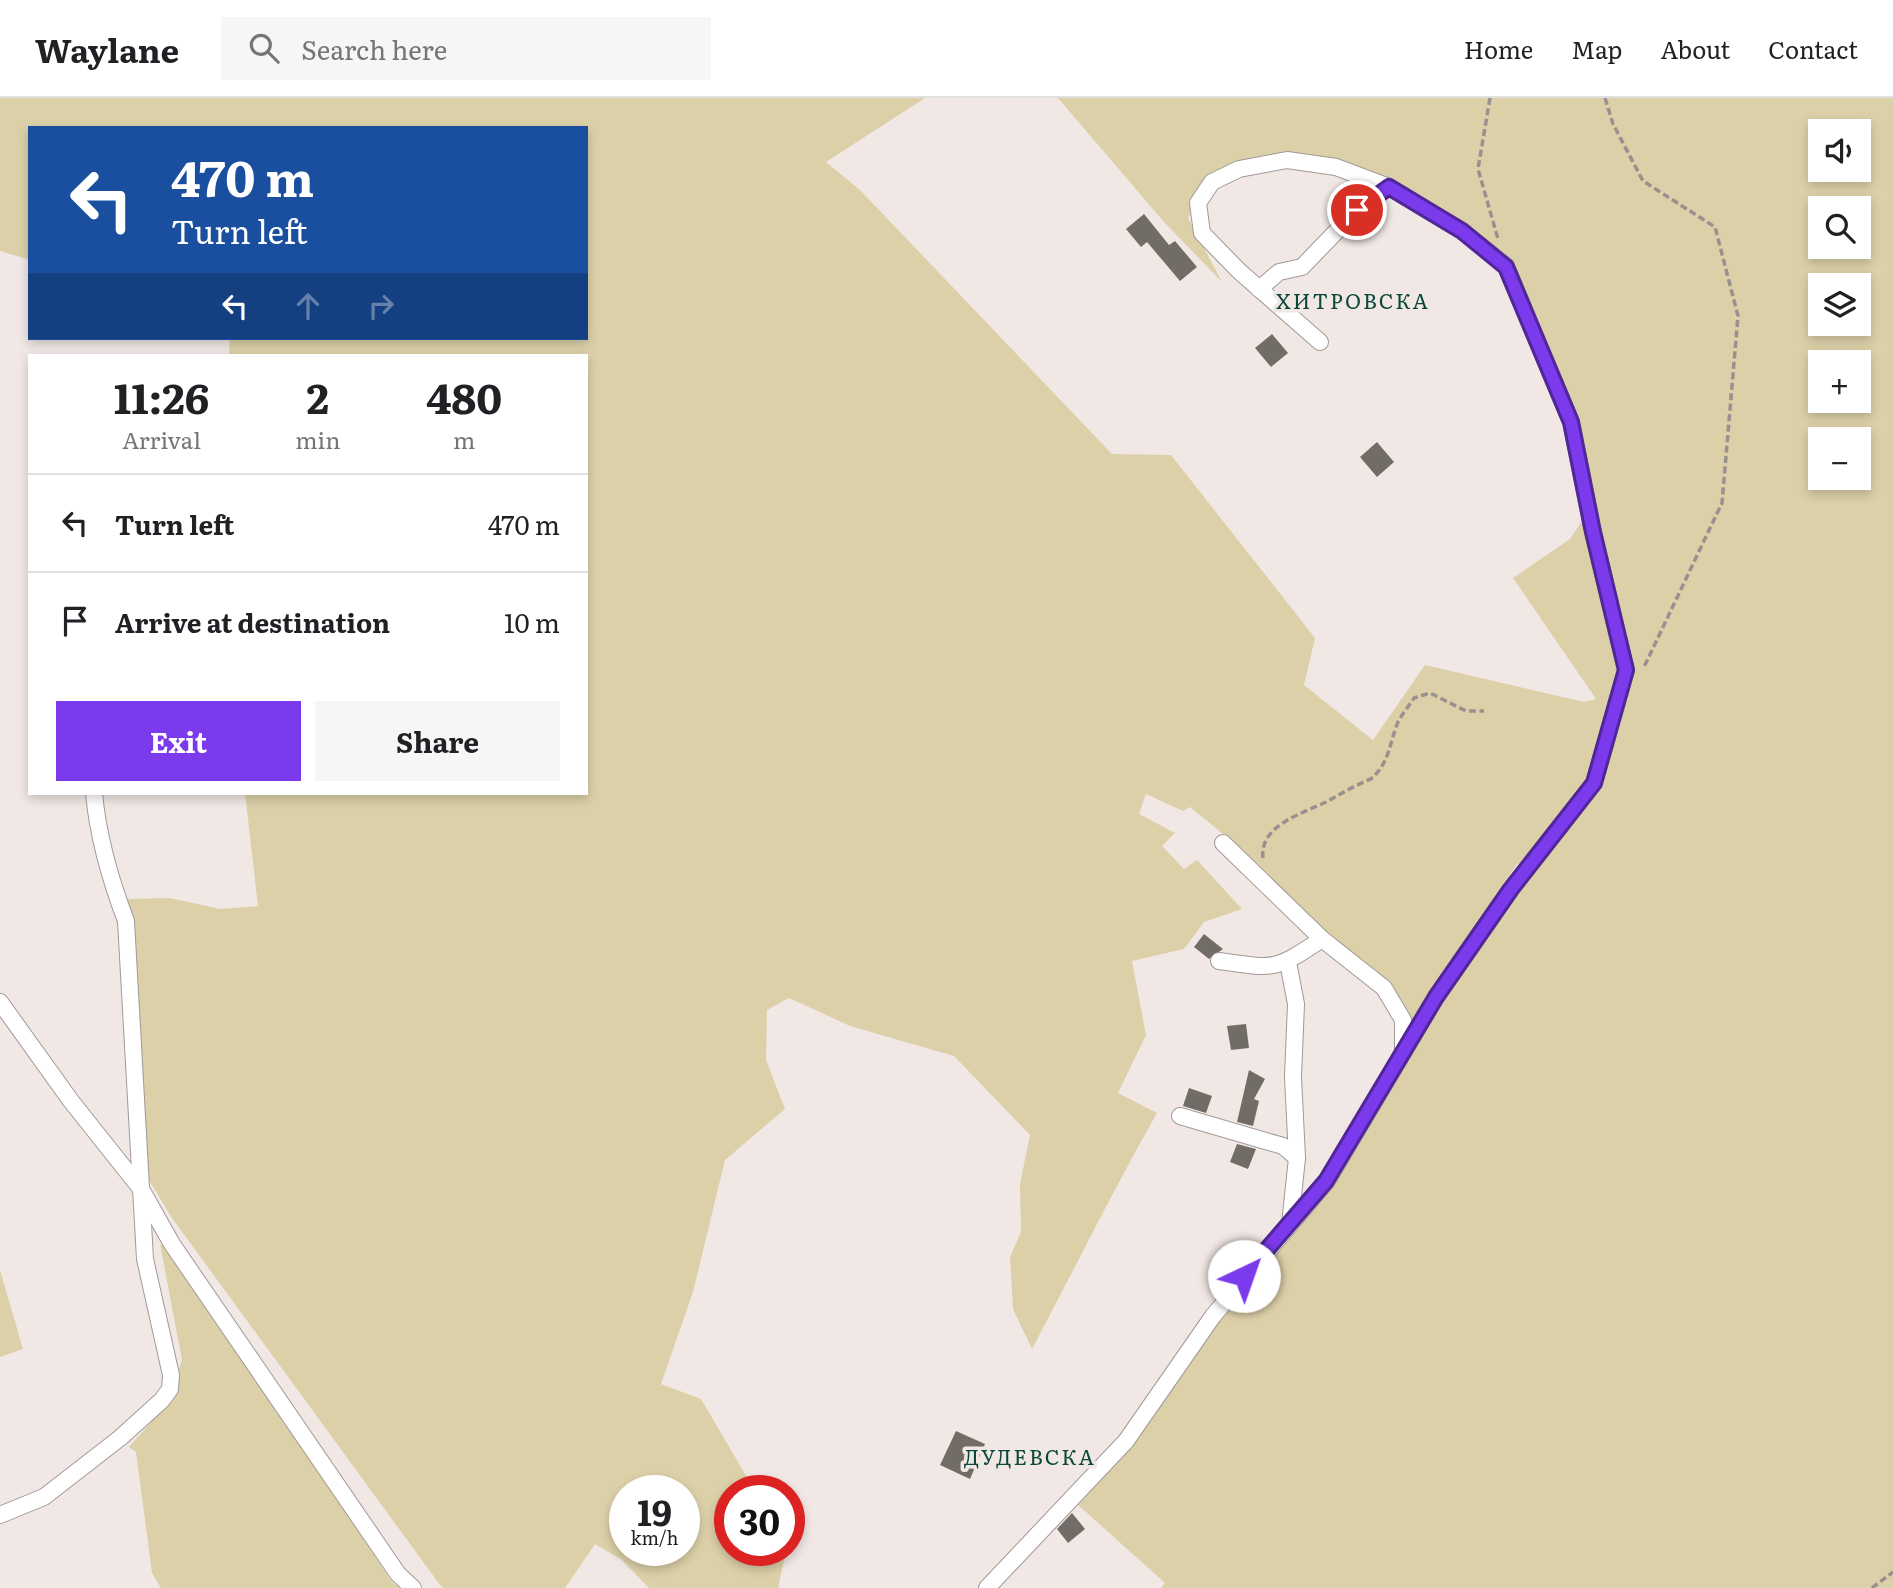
<!DOCTYPE html>
<html lang="en">
<head>
<meta charset="utf-8">
<style>
	body { margin:0; font-family:Literata,serif; background:#f6f6f6; color:#202124; height:100vh; display:flex; flex-direction:column; font-size:26px; white-space:nowrap }
	* { box-sizing:border-box; margin:0 }
	p { font-size:23px; color:#757577 }
	.icon { flex:none; width:38px; height:38px; fill:none; stroke:currentColor; stroke-width:2; stroke-linecap:round; stroke-linejoin:round }
	.map { position:relative; flex:1; overflow:hidden }
	.details { position:absolute; left:28px; top:256px; width:560px; height:441px; display:flex; flex-direction:column; background:#fff; border-radius:0px; box-shadow:0 4px 10px #0003 }
	.details>* { flex:none }
	.top-card { position:absolute; left:28px; top:28px; width:560px; height:214px; border-radius:0px; box-shadow:0 4px 10px #0003; background:#1a4fa0; color:#fff; overflow:hidden }
	.controls { position:absolute; left:1808px; top:21px; display:grid; gap:14px }
	.controls a { display:grid; place-items:center; width:63px; height:63px; border-radius:0px; background:#fff; box-shadow:0 4px 10px #0003; font-size:35px }
	.speed { position:absolute; left:609px; top:1377px; display:flex; gap:14px; font-size:35px; font-weight:700; text-align:center }
	.speed>* { display:grid; place-content:center; width:91px; height:91px; border-radius:50%; background:#fff; box-shadow:0 4px 10px #0003; line-height:1 }
	.speed small { font-size:18px; font-weight:400 }
	.speed .limit { border:10px solid #d22; background:#fff; color:#111 }
	.pin { position:absolute; display:grid; place-items:center; width:60px; height:60px; color:#fff; margin:-30px; border:4px solid #fff; border-radius:50%; box-shadow:0 2px 7px #0007 }
	.me { position:absolute; width:77px; margin:-38px; rotate:42deg; stroke-linejoin:round; filter:drop-shadow(0 0 5px #0008) }
	.turn { display:flex; align-items:center; gap:24px; height:147px; padding:0 28px; font-size:32px }
	.turn .icon { width:91px; height:91px; stroke-width:2.5 }
	.turn b { display:block; font-size:49px; line-height:60px }
	.lanes { display:flex; align-items:center; height:66px; padding:0 28px; background:#0003; justify-content:center; gap:35px; direction:ltr }
	.lanes .off { opacity:.35 }
	.eta { display:flex; justify-content:space-evenly; align-items:center; height:119px; text-align:center }
	.eta b { font-size:42px; font-weight:700; line-height:49px }
	.cta { display:flex; gap:14px; margin-top:auto; padding:14px 28px }
	.cta a { flex:1; height:80px; border-radius:0px; background:#7c3aed; color:#fff; font-size:28px; font-weight:700; line-height:80px; text-align:center }
	.cta a+a { background:#f6f6f6; color:#202124 }
	ul { padding:0; list-style:none }
	li { display:flex; align-items:center; gap:21px; height:98px; padding:0 28px; border-top:2px solid #e0e0e0 }
	li div { flex:1 }
	li b { display:block; font-size:26px }
	li em { font-style:normal }
	header { display:flex; align-items:center; gap:42px; box-sizing:border-box; height:98px; padding:0 35px; background:#fff; border-bottom:2px solid #e0e0e0 }
	header strong { font-size:33px }
	nav { display:flex; gap:38px; margin-inline-start:auto; font-size:24px }
	.search { width:490px; height:63px; background:#f6f6f6; display:flex; align-items:center; gap:18px; box-sizing:border-box; padding:0 24px; border-radius:0px; color:#757577; font-size:26px }
	.map>svg:first-child { display:block }
	.green { fill:#dcd0a8; fill-rule:evenodd }
	.building { fill:#726c67 }
	.lines { fill:none; stroke-linecap:round; stroke-linejoin:round }
	.street-casing { stroke:#a19996; stroke-width:18 }
	.path { stroke:#98918f; stroke-width:3.5; stroke-dasharray:7 3.5; stroke-linecap:butt }
	.street { stroke:#fff; stroke-width:16 }
	.route-casing { stroke:#51269a; stroke-width:18 }
	.route { stroke:#7c3aed; stroke-width:12 }
	.labels { text-anchor:middle; stroke-width:7; stroke-linejoin:round; paint-order:stroke }
	.neighbourhood-label { font-size:21px; letter-spacing:2px; fill:#0d463b; stroke:#f1e8e5 }
</style>
</head>
<body>
<header>
<strong>Waylane</strong>
<div class="search"><svg class="icon" aria-label="search" viewBox="0 0 24 24"><circle cx="10" cy="10" r="6"/><path d="M15 15l6 6"/></svg>Search here</div>
<nav><a>Home</a><a>Map</a><a>About</a><a>Contact</a></nav>
</header>
<div class="map">
<svg width="1893" height="1490" viewBox="0 0 1893 1490">
	<rect width="100%" height="100%" fill="#f1e8e5"/>
	<g class="green">
		<path d="M0,0h925l-99,64 34,28 252,264 59,1 144,183 -11,47 69,55 52,-75 159,37 12,-3 -83,-121 57,-39 16,-24 -9,-42 -54,-182 -102,-88 -112,-44 -81,16 -30,24 -10,19 34,64 -58,-60 -106,-124h835v1490h-732l4,-5 -89,-80 115,-160 118,-138 220,-345 -12,4 -110,163 -16,-39 -78,-66 -85,-84 -38,-31 -7,4 -37,-17 -7,20 36,19 -13,13 22,23 13,-9 45,49 -38,13 -20,27 -52,12 14,74 -28,58 39,20c-44,77 -83,157 -125,236l-19,-40 -3,-52 11,-25 -1,-48 10,-49 -76,-79 -104,-30 -61,-28 -22,12 -1,50 19,49 -60,51 -32,132 -32,92 40,15 54,92h-25v59l56,1 -8,37h-129l-27,-28 -27,-16 -30,44h-121l-4,-3 -268,-367 -28,-46 -18,-273 44,-1 50,11 38,-3 -13,-113h341v-438h-357l1,-17h356v-210h-556v132l-30,-9zM1820,33h38v39h-38zM1820,110h38v39h-38zM1820,187h38v39h-38zM1820,264h38v39h-38zM1820,341h38v39h-38zM625,1393h59v59h-59z"/>
		<path d="M160,1146l13,8 219,330 8,6h-239l-9,-15 -16,-121 -7,-5 38,-43 15,-44z"/>
		<path d="M0,1172l23,79 -23,8z"/>
	</g>
	<g class="building">
		<path d="M1144,116l25,31 6,-4 22,26 -17,14 -33,-39 -6,5 -15,-18z"/>
		<path d="M1272,236l16,19 -17,14 -16,-19z"/>
		<path d="M1377,344l17,20 -17,15 -17,-20z"/>
		<path d="M1204,836l19,15 -14,10 -15,-12z"/>
		<path d="M1246,926l3,24 -18,2 -4,-24z"/>
		<path d="M1249,972l16,9 -11,20 5,2 -6,25 -16,-4z"/>
		<path d="M1189,990l23,8 -6,17 -23,-7z"/>
		<path d="M1237,1046l19,5 -8,20 -18,-7z"/>
		<path d="M956,1333l29,13 -15,35 -30,-14z"/>
		<path d="M1072,1415l13,16 -17,14 -11,-14z"/>
	</g>
	<g class="lines">
		<defs>
			<g id="street">
				<path d="M1259,191l20,-17 23,-5 55,-57 32,-23"/>
				<path d="M1223,745l99,96 62,49 19,32v30"/>
				<path d="M1219,863c56,8 55,10 103,-22"/>
				<path d="M1288,864l8,42 -3,73 4,81 -7,66"/>
				<path d="M0,904l71,99 70,88 31,55 226,330 15,14"/>
				<path d="M1180,1018l103,30 14,12"/>
				<path d="M0,1417l44,-18 76,-59 42,-38 8,-11 1,-14 -26,-116 -19,-338c-16,-42 -28,-83 -32,-128"/>
				<path d="M987,1490l139,-147 87,-125 114,-135 109,-184 75,-108 83,-106 32,-113 -33,-138 -22,-110 -65,-156 -44,-35 -73,-44 -53,-20 -49,-7 -48,9 -27,13 -14,21 4,30 37,38 81,71"/>
			</g>
		</defs>
		<use href="#street" class="street-casing"/>
		<g class="path">
			<path d="M1490,0l-12,71 20,70"/>
			<path d="M1605,0l8,26 30,57 72,46 23,89 -16,187 -78,164"/>
			<path d="M1263,760c-4,-33 41,-45 63,-56 15,-8 29,-17 45,-23 19,-17 18,-35 27,-57 4,-8 11,-16 16,-24l16,-5 36,18h18"/>
			<path d="M1872,1490l21,-16"/>
		</g>
		<use href="#street" class="street"/>
	</g>
	<g class="lines">
		<defs>
			<path id="route" d="M1244,1178l82,-95 110,-184 75,-108 83,-106 32,-113 -33,-138 -22,-110 -65,-155 -44,-36 -73,-44 -32,23"/>
		</defs>
		<use href="#route" class="route-casing"/>
		<use href="#route" class="route"/>
	</g>
	<g class="labels">
		<g class="neighbourhood-label">
			<text x="1353" y="211">ХИТРОВСКА</text>
			<text x="1030" y="1367">ДУДЕВСКА</text>
		</g>
	</g>
</svg>
<div class="controls">
<a><svg class="icon" aria-label="sound" viewBox="0 0 24 24"><path d="M4 9h4l5-4v14l-5-4H4zM17 9q2 3 0 6"/></svg></a>
<a><svg class="icon" aria-label="search" viewBox="0 0 24 24"><circle cx="10" cy="10" r="6"/><path d="M15 15l6 6"/></svg></a>
<a><svg class="icon" aria-label="layers" viewBox="0 0 24 24"><path d="M12 4l9 5-9 5-9-5zM3 14l9 5 9-5"/></svg></a>
<a>+</a>
<a>−</a>
</div>
<div class="speed"><div>19<small>km/h</small></div><div class="limit">30</div></div>
<div class="pin" style="left:1357px;top:112px;background:#d93025"><svg class="icon" aria-label="arrive" viewBox="0 0 24 24"><path d="M6 21V4h12l-3 4 3 4H6"/></svg></div>
<svg class="me" style="left:1244px;top:1178px" viewBox="-20 -20 40 40"><circle r="19" fill="#fff"/><path d="M0-13L10 11 0 6-10 11z" fill="#7c3aed"/></svg>
<div class="top-card">
<div class="turn"><svg class="icon" aria-label="left" viewBox="0 0 24 24"><path d="M17 20v-9H6M10 6l-5 5 5 5"/></svg><div><b>470 m</b>Turn left</div></div>
<div class="lanes"><svg class="icon" aria-label="left" viewBox="0 0 24 24"><path d="M17 20v-9H6M10 6l-5 5 5 5"/></svg><svg class="icon off" aria-label="ahead" viewBox="0 0 24 24"><path d="M12 20V5M6 11l6-6 6 6"/></svg><svg class="icon off" aria-label="right" viewBox="0 0 24 24"><path d="M7 20v-9h11M14 6l5 5-5 5"/></svg></div>
</div>
<section class="details">
<div class="eta">
<div><b>11:26</b><p>Arrival</p></div>
<div><b>2</b><p>min</p></div>
<div><b>480</b><p>m</p></div>
</div>
<ul>
<li><svg class="icon" aria-label="left" viewBox="0 0 24 24"><path d="M17 20v-9H6M10 6l-5 5 5 5"/></svg><div><b>Turn left</b></div><em>470 m</em></li>
<li><svg class="icon" aria-label="arrive" viewBox="0 0 24 24"><path d="M6 21V4h12l-3 4 3 4H6"/></svg><div><b>Arrive at destination</b></div><em>10 m</em></li>
</ul>
<div class="cta"><a>Exit</a><a>Share</a></div>
</section>
</div>
</body>
</html>
